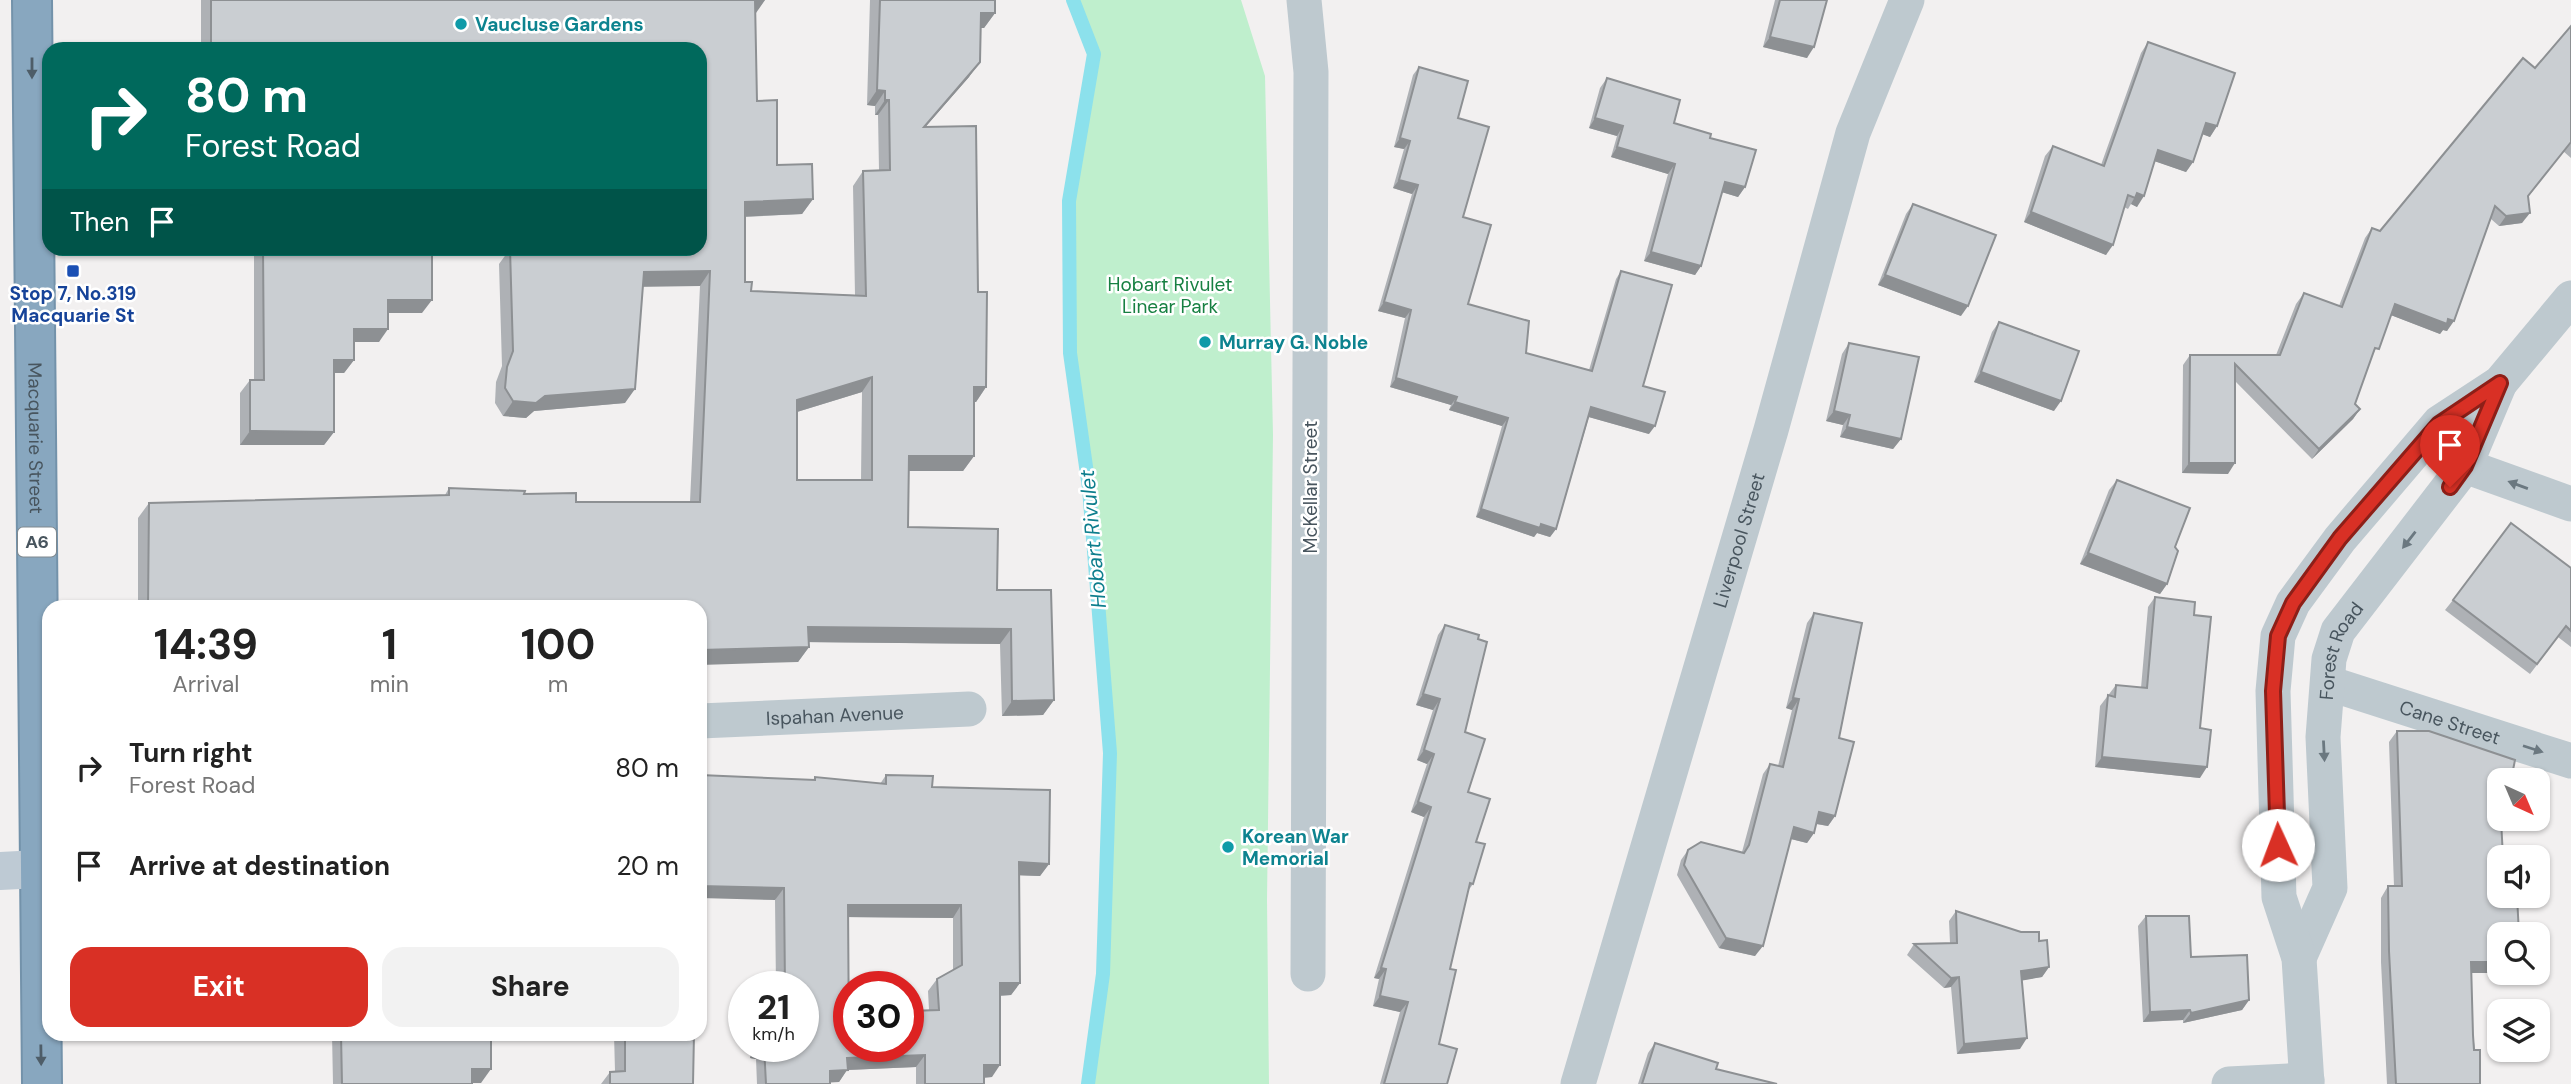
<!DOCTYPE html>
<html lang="en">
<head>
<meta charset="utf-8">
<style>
	body { margin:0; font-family:"DM Sans",sans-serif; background:#f2f2f2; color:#222; height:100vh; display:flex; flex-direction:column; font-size:26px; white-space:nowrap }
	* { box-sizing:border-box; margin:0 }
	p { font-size:23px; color:#767676 }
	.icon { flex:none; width:38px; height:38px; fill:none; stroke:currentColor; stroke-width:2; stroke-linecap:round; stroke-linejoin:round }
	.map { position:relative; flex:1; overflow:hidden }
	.panel { position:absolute; left:42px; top:600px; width:665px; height:441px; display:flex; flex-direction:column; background:#fff; border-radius:21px; box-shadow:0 2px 5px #0004 }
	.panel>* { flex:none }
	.hud { position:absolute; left:42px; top:42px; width:665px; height:214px; border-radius:21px; box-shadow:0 2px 5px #0004; background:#00695c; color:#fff; overflow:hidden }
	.needle { width:46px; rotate:136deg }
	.tools { position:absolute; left:2487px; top:768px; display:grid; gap:14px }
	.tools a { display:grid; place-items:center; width:63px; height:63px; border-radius:14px; background:#fff; box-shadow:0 2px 5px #0004; font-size:35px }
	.speed { position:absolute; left:728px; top:971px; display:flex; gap:14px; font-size:35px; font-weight:700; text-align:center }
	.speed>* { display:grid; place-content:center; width:91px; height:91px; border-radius:50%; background:#fff; box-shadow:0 2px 5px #0004; line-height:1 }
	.speed small { font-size:18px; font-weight:400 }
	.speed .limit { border:10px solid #d22; background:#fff; color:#111 }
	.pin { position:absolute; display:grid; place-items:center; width:60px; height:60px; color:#fff; margin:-72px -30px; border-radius:50% 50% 50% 0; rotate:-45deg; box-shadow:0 0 7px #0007 }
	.pin .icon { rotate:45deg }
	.me { position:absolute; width:77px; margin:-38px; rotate:358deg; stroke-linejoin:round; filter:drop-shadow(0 0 5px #0008) }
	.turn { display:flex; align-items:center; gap:24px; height:147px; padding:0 28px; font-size:32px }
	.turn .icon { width:91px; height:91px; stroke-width:2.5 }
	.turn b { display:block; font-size:49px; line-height:60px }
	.then { display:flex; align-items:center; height:66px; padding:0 28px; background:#0003; gap:14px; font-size:26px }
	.eta { display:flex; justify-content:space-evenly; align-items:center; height:119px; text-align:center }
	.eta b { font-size:42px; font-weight:700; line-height:49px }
	.action { display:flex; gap:14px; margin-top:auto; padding:14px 28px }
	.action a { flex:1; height:80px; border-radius:21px; background:#d93025; color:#fff; font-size:28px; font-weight:700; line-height:80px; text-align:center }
	.action a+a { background:#f2f2f2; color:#222 }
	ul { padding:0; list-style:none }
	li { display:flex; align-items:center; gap:21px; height:98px; padding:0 28px }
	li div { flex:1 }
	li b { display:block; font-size:26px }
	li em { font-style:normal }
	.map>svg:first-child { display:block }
	.green { fill:#bfefcd }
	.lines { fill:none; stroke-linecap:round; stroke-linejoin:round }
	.stream { stroke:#8ce1ec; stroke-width:14 }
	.highway-casing { stroke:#7392aa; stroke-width:42 }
	.street { stroke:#bec9cf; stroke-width:35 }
	.secondary { stroke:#becad4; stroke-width:38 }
	.highway { stroke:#88a7bf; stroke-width:38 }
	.wall { fill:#aeb1b5; fill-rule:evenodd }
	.shaded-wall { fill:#8d9093 }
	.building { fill:#caced2; stroke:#8d9093; stroke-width:2; fill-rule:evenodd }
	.oneway { fill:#4e5d68 }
	.oneway2 { fill:#6b7880 }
	.route-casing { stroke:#8d1f18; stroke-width:18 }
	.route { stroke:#d93025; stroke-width:12 }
	.culture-dot { fill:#0f9aa8; stroke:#fff; stroke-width:2.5 }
	.transit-dot { fill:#1a4fb4; stroke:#fff; stroke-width:2.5 }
	.labels { text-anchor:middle; stroke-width:5; stroke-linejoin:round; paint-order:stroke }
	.shield { fill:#fff; stroke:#7f888e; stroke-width:2 }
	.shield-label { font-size:18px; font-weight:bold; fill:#48555e }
	.culture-label { font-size:19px; font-weight:bold; fill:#0d838f; stroke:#fff; text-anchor:start }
	.park-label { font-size:19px; fill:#178042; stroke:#fff }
	.transit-label { font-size:19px; font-weight:bold; fill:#164399; stroke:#fff }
	.street-label { font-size:19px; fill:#48555e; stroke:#fff }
	.water-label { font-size:21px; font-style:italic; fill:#0d7e8d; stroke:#fff }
</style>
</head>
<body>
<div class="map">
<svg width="2571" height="1084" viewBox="0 0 2571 1084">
	<rect width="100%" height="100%" fill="#f2f0f0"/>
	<path class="green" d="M1073,0h168l24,76 3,136 5,223 -6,465 2,184h-181l15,-110 7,-221 -21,-265 -19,-135 -1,-152 25,-147z"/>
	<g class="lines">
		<path class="stream" d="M1073,0l21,54 -25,147 1,152 19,135 21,265 -7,221 -15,110"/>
		<defs>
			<g id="highway">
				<path id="s5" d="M32,0l10,1084"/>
			</g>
		</defs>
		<use href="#highway" class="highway-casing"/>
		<g class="street">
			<path d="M1304,0l7,72 -3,902"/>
			<path d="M2465,466l106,38"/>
			<path id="s1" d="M2328,683l243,78"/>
			<path id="s2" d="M700,721l269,-12"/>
			<path id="s3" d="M2299,958l31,-70 -7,-151 6,-78 9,-28 127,-165 35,-83"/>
			<path id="s4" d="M1578,1084l193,-654 82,-297 54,-133"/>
			<path d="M2229,1084l78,-4"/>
			<path d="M2307,1084l-8,-126 -20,-61 -6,-206 5,-55 15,-33 47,-64 99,-116 61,-40 71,-85"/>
		</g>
		<path class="secondary" d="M0,871l38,-2"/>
		<use href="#highway" class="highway"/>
	</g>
	<g class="wall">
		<path d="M201,0h564l-10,13 2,88 20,64 36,34 -11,15 -57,3v65l6,9 104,4 -2,-109 10,-15 16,-1 -1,-55h-3v-9l-8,-1 3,-105h125v13l-11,15h-4l-11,49 -43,49 52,166 8,95 -10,15h-2v54l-11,15h-54l-1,56 89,63 57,110 -11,15 -41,1 -2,-72 -191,-2v5l-11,15 -98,-55h-562v-89l11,-15 296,-8 4,-7 75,6 52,8h114l10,-216h-57l-18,117 -91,8 -8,7 -23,-2 -8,-13 1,-21 6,-16 -3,-102 11,-15 190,-1v-199h-499zM862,392l-1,88h-64v-68z"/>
		<path d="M1775,0h52l-20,58 -44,-11z"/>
		<path d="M2571,26v132l-8,-7 -35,46 -6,26 -23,3 -8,-7 -44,112 -4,-1 -3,4 -49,-19 -20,44 -16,45 5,5 -7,10 -41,40 -77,-78 -7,93 -46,-1 1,-108 7,-10h86l20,-51 8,-11 35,13 26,-68 7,-10 8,3 155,-163z"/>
		<path d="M2148,42l69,84 -7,11 -7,-3 -10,28 -7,10 -31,-11 -18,46 -6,-3 -3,5 -4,-2 -18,48 -82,-33 21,-66 8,-10 48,19 40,-112z"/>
		<path d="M1419,67l39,51 10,186 58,49 63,17 27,-91 5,-8 22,115 6,48 -60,-17 -33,112 -6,8 -13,-4 -3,4 -58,-20 26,-91 -53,-16 2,-5 -61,-18 15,-69 -27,-7 34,-117 -19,-6 11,-39 -10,-2 19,-72z"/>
		<path d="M1607,78l67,45 36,15 35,49 -7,10 -16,-5 -21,74 -6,9 -51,-14 24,-87 -57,-17 6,-21 -28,-8 11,-40z"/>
		<path d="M1913,204l48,112 -83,-31 28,-71z"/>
		<path d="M254,248h178l-10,65h-34l-9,29h-25v18l-10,13h-10v59l-10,13h-84v-52l10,-13h4z"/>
		<path d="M1999,322l55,89 -80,-29 18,-50z"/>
		<path d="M1849,343l52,96 -8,10 -53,-12 3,-12 -17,-4 16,-67z"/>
		<path d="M2117,480l58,67 -8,37 -7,10 -80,-30 29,-74z"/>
		<path d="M2571,568v79l-13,-10 -28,37 -85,-64 8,-10z"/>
		<path d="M2155,597l39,18 6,113v50l-105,-11 5,-61 16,-21 25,3 7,-81z"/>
		<path d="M1814,613l25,125 -4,78 -7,10 -12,-2 -2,9 -7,10 -16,-4 -36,117 -36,-8 -42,-73 4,-15 7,-10 54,2 21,-78 7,-10 8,2 14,-56 -6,-2 21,-85z"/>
		<path d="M1445,625l20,107 3,60 8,50 -3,42 -5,7 -18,78 -11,75 8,40h-67l20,-72 -27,-6 6,-27 -5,-1 50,-161 -13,-5 16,-48 -10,-4 16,-50 -17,-5 22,-70z"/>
		<path d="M2397,731l102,49v193h-28l2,62 7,49h-93l-6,-122v-64l7,-12h6l-5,-144z"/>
		<path d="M886,775l46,12 117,77 -9,12 -21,-1 1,108 -9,12 -11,1 -8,81 -8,1v6h-68v-17l-69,3 -8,12h-9v2h-73l-1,-25 -6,-1 1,-12h52v-59h-27l-1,-87 38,-120 2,-3 65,7zM848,917l105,1v52l-16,9 -9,12 1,19 -80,36z"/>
		<path d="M1956,911l83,30 10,26 -7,10 -20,3 -2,69 -63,5 -6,-67 -7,1 -37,-33 7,-11 36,-1 -1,-22z"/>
		<path d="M2146,916l45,41 58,43 -7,10 -59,13v-3l-40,2 -5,-96z"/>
		<path d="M332,1034h159l-10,49h-9v1h-139z"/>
		<path d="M614,1034h80l-1,50h-92l9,-12 5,-1z"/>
		<path d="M1655,1043l61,26 61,15h-139l10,-31z"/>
	</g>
	<g class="shaded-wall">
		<path d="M754,0h11l-9,13 -12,1z"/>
		<path d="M981,13h14l-11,15h-14z"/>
		<path d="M1770,37l44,10 -7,11 -44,-11z"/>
		<path d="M980,62l-11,15 -56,64 11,-14z"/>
		<path d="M877,90l8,1 -10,15 -8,-1z"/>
		<path d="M885,100h4l-11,15h-3z"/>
		<path d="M1595,118l28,8 -6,10 -28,-8z"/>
		<path d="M2206,123l11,3 -7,11 -11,-4z"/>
		<path d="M1400,138l10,3 -6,8 -10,-2z"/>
		<path d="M1617,147l58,17 -7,10 -57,-17z"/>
		<path d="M2158,150l35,12 -7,10 -35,-12z"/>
		<path d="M1399,180l19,5 -6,9 -19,-6z"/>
		<path d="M1725,182l20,5 -7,10 -20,-6z"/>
		<path d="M2137,193l7,3 -7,11 -6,-3z"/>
		<path d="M813,199l-11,15 -68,3 11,-15z"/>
		<path d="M2031,212l82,33 -7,10 -82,-33z"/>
		<path d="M2530,213l-8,10 -23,3 7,-10z"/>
		<path d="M1651,252l50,14 -6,9 -51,-14z"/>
		<path d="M710,271l-10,15 -67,1 11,-15z"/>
		<path d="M1885,275l83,31 -7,10 -83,-31z"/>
		<path d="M388,300h44l-10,13h-43z"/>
		<path d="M1384,302l27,8 -6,8 -27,-7z"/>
		<path d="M2395,304l53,15 6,2 -7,10 -4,-1 -3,4 -52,-20z"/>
		<path d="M354,329h34l-9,13h-34z"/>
		<path d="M334,360h20l-10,13h-20z"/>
		<path d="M1981,372l80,29 -7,10 -80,-29z"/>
		<path d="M872,377l-10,15 -75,23 10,-15z"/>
		<path d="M1396,378l61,19 -6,8 -61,-18z"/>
		<path d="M974,387h12l-10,15h-12z"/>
		<path d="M635,389l-10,14 -91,8 -8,7 -23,-2 10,-15 32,-5z"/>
		<path d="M1455,402l53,16 -6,8 -53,-16z"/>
		<path d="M1591,407l64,19 -6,8 -64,-18z"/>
		<path d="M2360,409l-7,10 -41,40 7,-10z"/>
		<path d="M1834,411l16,4 -7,10 -17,-4z"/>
		<path d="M1847,427l54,12 -8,10 -53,-12z"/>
		<path d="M250,431l84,1 -10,13h-84z"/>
		<path d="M909,456h65l-11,15h-65z"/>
		<path d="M2189,463h46l-7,11 -46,-1z"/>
		<path d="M1481,509l60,15 15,5 -6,8 -13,-4 -3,4 -58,-20z"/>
		<path d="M2088,553l79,31 -7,10 -80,-30z"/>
		<path d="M808,627h107l96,2 -11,15 -202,-2z"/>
		<path d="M809,647l-11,15 -98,3v-15z"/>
		<path d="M1423,694l17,5 -7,11 -17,-5z"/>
		<path d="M1793,698l6,1 -7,11 -6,-2z"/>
		<path d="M1054,700l-11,15 -41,1 10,-15z"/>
		<path d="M1424,750l10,4 -7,10 -10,-4z"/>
		<path d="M2102,757l105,10 -7,11 -105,-11z"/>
		<path d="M1418,802l13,5 -7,10 -13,-5z"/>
		<path d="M1819,812l16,4 -7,10 -16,-3z"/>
		<path d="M1794,827l20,6 -7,10 -20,-5z"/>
		<path d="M1019,862l30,2 -9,12 -30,-1z"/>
		<path d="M700,886l84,2 -9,12 -75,-2z"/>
		<path d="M848,905h113l-8,13 -113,-1z"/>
		<path d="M1726,938l37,8 -8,10 -36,-8z"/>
		<path d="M2471,962h28v11h-36z"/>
		<path d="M2049,967l-7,10 -28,5 7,-11z"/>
		<path d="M1381,968l5,1 -7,10 -5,-1z"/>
		<path d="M1959,977l-8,10 -7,1 7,-10z"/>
		<path d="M1000,983h20l-9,12 -20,1z"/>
		<path d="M1380,996l28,6 -8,10 -27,-6z"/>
		<path d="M2249,1000l-7,10 -59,13 8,-10z"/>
		<path d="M2190,1010l-7,10 -40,2 7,-10z"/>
		<path d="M2027,1038l-7,11 -63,5 7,-10z"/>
		<path d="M759,1046h5l-8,13 -6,-1z"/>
		<path d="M925,1055l-9,12 -69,3 -8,12 -18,1 9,-12 17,-13z"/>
		<path d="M984,1065h16l-8,12 -17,1z"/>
		<path d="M472,1069h19l-10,14h-19z"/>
	</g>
	<g class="building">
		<path d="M211,0h544l2,101 20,-1v65l35,-1 1,35 -68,3v80h7l-1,9 115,5 -3,-125 27,-1 -1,-70h-4v-9l-8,-1 3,-90h115v13h-14l-1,49 -56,65 52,-1 2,166h9l-1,95h-12v69h-65l-1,71 90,2 -1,61h54l3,110 -42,1 -1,-72 -203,-2 1,20 -109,3v-43h-552l1,-104 300,-8v-7l76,3 -1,3 52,-1v9h124l10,-231 -66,1 -9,117 -90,7 -9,7 -23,-2 -8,-13 2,-21 6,-16 -3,-102 190,-1v-199h-489zM872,377v103h-75v-80z"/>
		<path d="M1780,0h47l-13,47 -44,-10z"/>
		<path d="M2571,26v116l-43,54 2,17 -24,3 -11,-10 -41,115 -6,-2 -1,5 -52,-20 -16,45 -4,-1 -20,56 5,5 -41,40 -84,-85v99h-46l1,-108h90l24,-62 38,14 30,-79 8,3 143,-173 12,10z"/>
		<path d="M2148,42l87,31 -18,53 -11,-3 -13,39 -35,-12 -14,46 -7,-3 -2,5 -7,-3 -15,50 -82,-33 22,-66 51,20z"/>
		<path d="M1419,67l49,14 -10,37 31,9 -26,90 28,8 -23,79 61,17 -3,32 66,18 29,-100 51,14 -29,101 22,6 -10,34 -64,-19 -35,122 -15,-5 -1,4 -59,-19 27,-91 -53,-16 2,-5 -61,-19 15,-68 -27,-8 34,-117 -19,-5 11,-39 -10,-3z"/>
		<path d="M1607,78l73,22 -6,23 37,11 -1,4 46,12 -11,37 -20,-5 -24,84 -50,-14 24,-88 -58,-17 6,-21 -28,-8z"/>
		<path d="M1913,204l83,31 -28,71 -83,-31z"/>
		<path d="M263,248h169v52h-44v29h-34v31h-20v72l-84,-1v-51h14z"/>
		<path d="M1999,322l80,29 -18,50 -80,-29z"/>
		<path d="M1849,343l70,14 -18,82 -54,-12 3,-12 -16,-4z"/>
		<path d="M2117,480l73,28 -15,39 3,4 -11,33 -79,-31z"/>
		<path d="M2511,523l60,45v63l-5,-5 -29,38 -84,-64z"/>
		<path d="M2155,597l40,5 -1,13 17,2 -11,111 11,2 -4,37 -105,-10 6,-62 7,2 1,-12 31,3z"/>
		<path d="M1814,613l48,10 -23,115 15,4 -19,74 -16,-4 -5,21 -20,-6 -31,119 -37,-8 -42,-73 4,-15 13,-8 43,11 5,-8 21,-81 13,3 16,-68 -6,-1z"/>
		<path d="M1445,625l34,10 -1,4 9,3 -22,90 20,7 -17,53 22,7 -14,43 9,2 -12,40 -3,-1 -20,86 6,1 -17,74 18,5 -10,35h-63l24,-82 -28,-6 6,-27 -5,-1 50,-161 -13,-5 16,-48 -10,-4 16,-51 -17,-5z"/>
		<path d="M2397,731h32l86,29 -4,20h-12v39h2l2,39h-4v38h18l2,38h-20v28h-28l2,73 1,15h6v34h-84l-7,-133 -1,-65h14z"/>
		<path d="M700,775l115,5v-3l71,7v-9l47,1 -1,11 118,3 -1,74 -30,-2 1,121h-20v82h-16v19h-59v-29l-78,3 1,12 -18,1v13h-64l-2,-38h39v-59h-18l-1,-99 -84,-2zM848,905h113l1,60 -25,14 2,31 -31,1v35h-59z"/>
		<path d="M1956,911l65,21h18v9l8,-1 2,27 -28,4 6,67 -63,6 -5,-67 -8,1 -37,-34 43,-1z"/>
		<path d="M2146,916h43l2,41 56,-2 2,45 -58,13 -1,-3 -40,2z"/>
		<path d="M341,1034h150v35h-19v15h-130z"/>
		<path d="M625,1034h69l-1,50h-83v-12l15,-1z"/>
		<path d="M1655,1043l63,20 -2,6 61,15h-135z"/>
	</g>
	<defs><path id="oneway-solid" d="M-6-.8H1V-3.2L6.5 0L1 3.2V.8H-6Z" transform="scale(1.75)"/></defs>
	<g class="oneway">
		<use href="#oneway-solid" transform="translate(32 68) rotate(90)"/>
		<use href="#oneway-solid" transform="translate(41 1055) rotate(89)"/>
	</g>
	<g class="oneway2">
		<use href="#oneway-solid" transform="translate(2518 485) rotate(-160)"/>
		<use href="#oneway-solid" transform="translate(2409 540) rotate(128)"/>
		<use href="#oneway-solid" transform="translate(2533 749) rotate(18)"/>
		<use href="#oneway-solid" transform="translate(2324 751) rotate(87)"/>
	</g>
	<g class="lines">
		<defs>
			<path id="route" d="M2278,845l-5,-154 5,-55 15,-33 47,-65 99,-114 61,-41 -35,83 -15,21"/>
		</defs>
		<use href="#route" class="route-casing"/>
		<use href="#route" class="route"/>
	</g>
	<g class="culture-dot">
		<circle cx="461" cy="24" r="7"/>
		<circle cx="1205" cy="342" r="7"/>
		<circle cx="1228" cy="847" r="7"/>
	</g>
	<rect class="transit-dot" x="66" y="264" width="14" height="14" rx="3.5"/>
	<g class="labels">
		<rect class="shield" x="18" y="527.5" width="38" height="29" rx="5"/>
		<g class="shield-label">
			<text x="37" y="548">A6</text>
		</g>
		<g class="culture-label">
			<text x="475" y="31">Vaucluse Gardens</text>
			<text x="1219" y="349">Murray G. Noble</text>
			<text x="1242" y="843">Korean War<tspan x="1242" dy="22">Memorial</tspan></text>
		</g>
		<g class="park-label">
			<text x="1170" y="291">Hobart Rivulet<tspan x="1170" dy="22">Linear Park</tspan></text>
		</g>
		<g class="transit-label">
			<text x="73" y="300">Stop 7, No.319<tspan x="73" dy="22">Macquarie St</tspan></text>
		</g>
		<g class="street-label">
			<text dy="7" stroke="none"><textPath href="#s5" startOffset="438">Macquarie Street</textPath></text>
			<text transform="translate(1310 487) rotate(-90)" y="7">McKellar Street</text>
			<text dy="7" stroke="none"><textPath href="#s4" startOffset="567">Liverpool Street</textPath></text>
			<text dy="7" stroke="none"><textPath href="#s3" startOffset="317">Forest Road</textPath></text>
			<text dy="7" stroke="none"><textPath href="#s2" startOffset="135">Ispahan Avenue</textPath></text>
			<text dy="7" stroke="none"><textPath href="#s1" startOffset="128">Cane Street</textPath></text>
		</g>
		<g class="water-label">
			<text transform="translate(1093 539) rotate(-95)" y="7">Hobart Rivulet</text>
		</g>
	</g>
</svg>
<div class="tools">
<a><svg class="needle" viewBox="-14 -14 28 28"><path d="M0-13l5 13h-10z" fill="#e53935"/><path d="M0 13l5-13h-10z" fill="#767676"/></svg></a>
<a><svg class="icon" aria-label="sound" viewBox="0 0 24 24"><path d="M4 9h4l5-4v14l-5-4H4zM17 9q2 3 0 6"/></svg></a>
<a><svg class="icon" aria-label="search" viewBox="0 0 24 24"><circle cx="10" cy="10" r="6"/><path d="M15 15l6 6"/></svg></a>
<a><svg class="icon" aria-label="layers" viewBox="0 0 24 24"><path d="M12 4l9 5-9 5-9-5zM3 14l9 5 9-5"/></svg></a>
</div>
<div class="speed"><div>21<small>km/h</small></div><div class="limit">30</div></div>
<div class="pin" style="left:2450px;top:487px;background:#d93025"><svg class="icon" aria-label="arrive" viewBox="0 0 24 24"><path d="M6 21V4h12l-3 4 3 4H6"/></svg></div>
<svg class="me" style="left:2278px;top:845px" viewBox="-20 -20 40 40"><circle r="19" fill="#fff"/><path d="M0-13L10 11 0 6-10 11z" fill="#d93025"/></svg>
<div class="hud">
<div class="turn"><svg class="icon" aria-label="right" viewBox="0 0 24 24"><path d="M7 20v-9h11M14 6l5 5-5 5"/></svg><div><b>80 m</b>Forest Road</div></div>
<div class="then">Then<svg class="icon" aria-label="arrive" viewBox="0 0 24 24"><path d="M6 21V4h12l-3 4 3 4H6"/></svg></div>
</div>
<section class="panel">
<div class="eta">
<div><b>14:39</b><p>Arrival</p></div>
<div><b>1</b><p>min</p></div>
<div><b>100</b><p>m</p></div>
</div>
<ul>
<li><svg class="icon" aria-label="right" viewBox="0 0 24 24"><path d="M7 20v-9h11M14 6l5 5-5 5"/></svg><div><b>Turn right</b><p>Forest Road</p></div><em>80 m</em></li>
<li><svg class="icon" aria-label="arrive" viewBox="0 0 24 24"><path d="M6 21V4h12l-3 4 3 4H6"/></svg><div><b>Arrive at destination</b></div><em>20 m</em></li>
</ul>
<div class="action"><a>Exit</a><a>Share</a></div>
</section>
</div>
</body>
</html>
